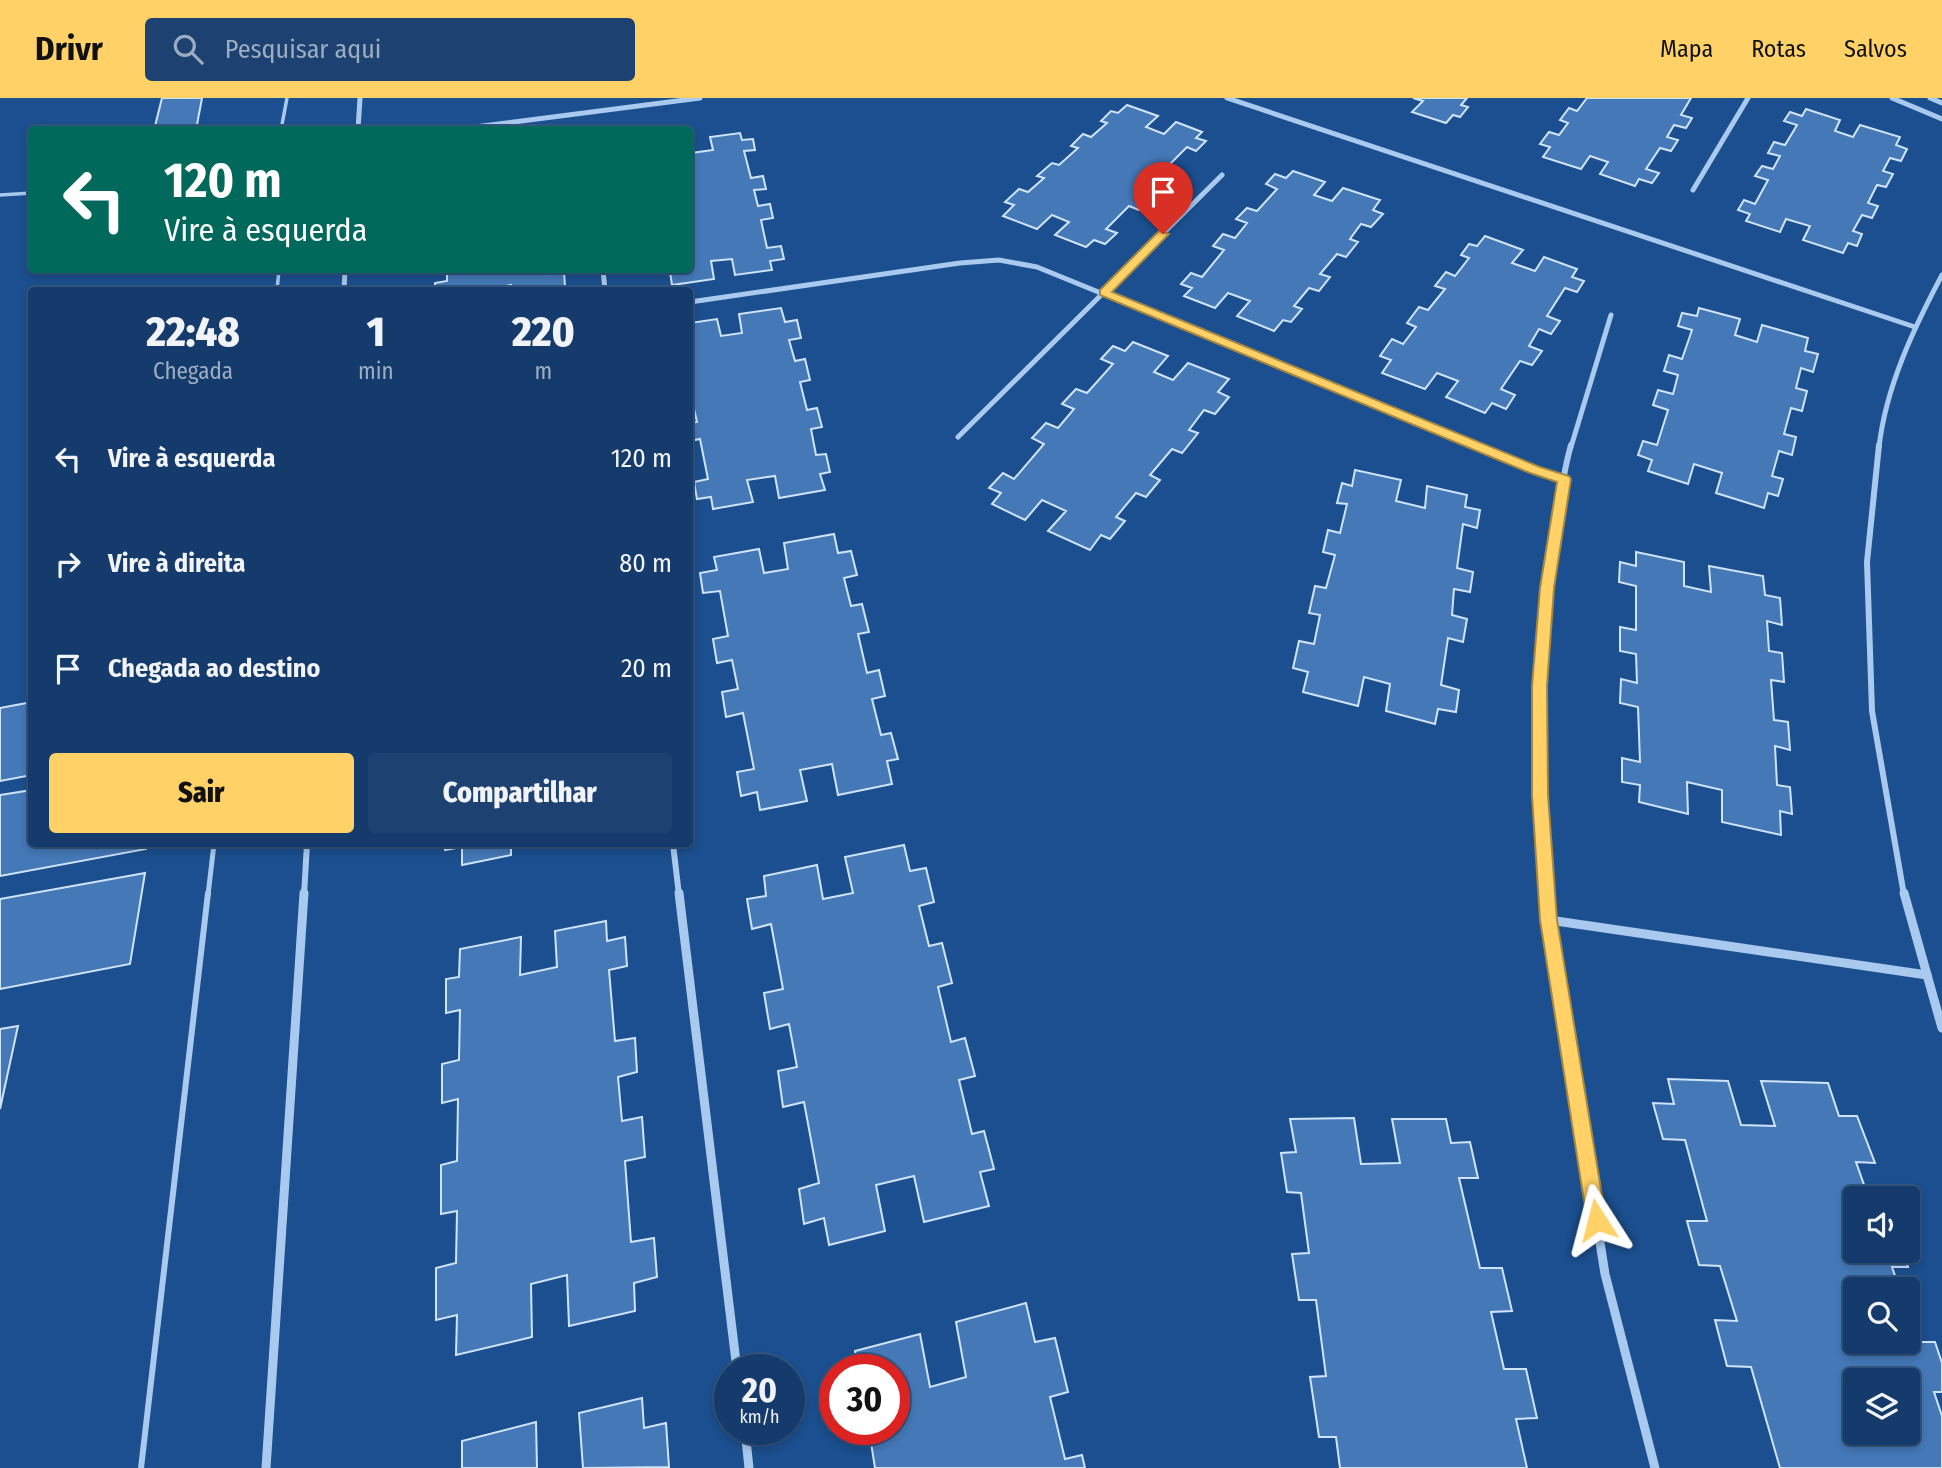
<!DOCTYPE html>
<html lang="pt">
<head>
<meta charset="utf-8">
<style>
	body { margin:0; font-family:"Fira Sans Condensed",sans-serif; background:#1d4271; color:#f1f3f6; height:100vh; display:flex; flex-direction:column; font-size:26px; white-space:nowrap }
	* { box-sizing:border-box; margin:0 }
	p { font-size:23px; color:#9dadc1 }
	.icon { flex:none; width:38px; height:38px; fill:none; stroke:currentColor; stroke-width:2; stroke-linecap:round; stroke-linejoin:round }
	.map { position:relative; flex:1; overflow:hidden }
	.side { position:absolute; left:28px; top:189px; width:665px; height:560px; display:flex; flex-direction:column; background:#143b6b; border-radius:7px; box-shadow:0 4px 10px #0003,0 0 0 2px #33557e }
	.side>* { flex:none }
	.hud { position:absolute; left:28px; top:28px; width:665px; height:147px; border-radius:7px; box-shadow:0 4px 10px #0003,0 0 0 2px #33557e; background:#00695c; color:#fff; overflow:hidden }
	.tools { position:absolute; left:1843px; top:1088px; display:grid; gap:14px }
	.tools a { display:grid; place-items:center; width:77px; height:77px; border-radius:7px; background:#143b6b; box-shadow:0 4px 10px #0003,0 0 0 2px #33557e; font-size:35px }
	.speed { position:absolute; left:714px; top:1256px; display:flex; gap:14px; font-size:35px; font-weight:700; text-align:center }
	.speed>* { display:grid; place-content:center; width:91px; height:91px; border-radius:50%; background:#143b6b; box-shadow:0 4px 10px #0003,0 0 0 2px #33557e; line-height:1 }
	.speed small { font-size:18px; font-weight:400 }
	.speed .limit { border:10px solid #d22; background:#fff; color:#111 }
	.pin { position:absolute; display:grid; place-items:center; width:60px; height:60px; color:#fff; margin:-72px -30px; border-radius:50% 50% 50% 0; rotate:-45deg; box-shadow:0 0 7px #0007 }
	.pin .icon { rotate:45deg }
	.me { position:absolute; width:77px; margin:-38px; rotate:351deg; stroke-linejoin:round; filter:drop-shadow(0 0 5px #0008) }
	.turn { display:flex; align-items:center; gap:24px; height:147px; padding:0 21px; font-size:32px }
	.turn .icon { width:91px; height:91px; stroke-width:2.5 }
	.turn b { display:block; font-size:49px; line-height:60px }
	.eta { display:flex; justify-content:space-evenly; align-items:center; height:119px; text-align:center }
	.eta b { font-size:42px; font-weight:800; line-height:49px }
	.button { display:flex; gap:14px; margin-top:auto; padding:14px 21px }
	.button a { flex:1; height:80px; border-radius:7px; background:#ffd166; color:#111; font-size:28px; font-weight:800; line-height:80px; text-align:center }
	.button a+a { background:#1d4271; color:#f1f3f6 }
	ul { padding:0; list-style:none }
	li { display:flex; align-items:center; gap:21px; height:105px; padding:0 21px }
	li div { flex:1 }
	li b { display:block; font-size:26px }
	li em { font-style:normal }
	header { display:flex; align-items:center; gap:42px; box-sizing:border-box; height:98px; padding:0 35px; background:#ffd166; color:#111 }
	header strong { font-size:33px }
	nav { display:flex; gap:38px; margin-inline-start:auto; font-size:24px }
	.search { width:490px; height:63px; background:#1d4271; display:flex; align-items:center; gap:18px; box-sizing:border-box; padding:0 24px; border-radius:7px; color:#9dadc1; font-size:26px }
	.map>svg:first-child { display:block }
	.building { fill:#4478b7; stroke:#cfe3fa; stroke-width:2; fill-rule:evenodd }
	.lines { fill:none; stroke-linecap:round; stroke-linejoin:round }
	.service-far2 { stroke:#a9c9ee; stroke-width:3.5 }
	.service-far1 { stroke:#a9c9ee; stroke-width:5 }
	.service { stroke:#a9c9ee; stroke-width:6 }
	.minor-far2 { stroke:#a9c9ee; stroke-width:5 }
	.minor-far1 { stroke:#a9c9ee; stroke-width:6 }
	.minor { stroke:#a9c9ee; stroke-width:9 }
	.route { fill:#ffd166; stroke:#a68842; stroke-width:2 }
</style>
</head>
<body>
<header>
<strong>Drivr</strong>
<div class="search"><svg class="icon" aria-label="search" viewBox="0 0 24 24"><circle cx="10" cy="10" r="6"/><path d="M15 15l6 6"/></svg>Pesquisar aqui</div>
<nav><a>Mapa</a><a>Rotas</a><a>Salvos</a></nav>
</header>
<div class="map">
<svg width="1942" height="1370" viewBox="0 0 1942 1370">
	<rect width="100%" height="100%" fill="#1b4f8f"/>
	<g class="building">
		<path d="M162,0h40l-6,32h-42z"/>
		<path d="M1413,0h54l-6,7 7,2 -8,10 -7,-2 -7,8 -34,-11 11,-11z"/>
		<path d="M1587,0h104l-10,17 11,3 -6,10 -12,-3 -7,12 11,3 -7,11 -11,-3 -14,21 13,4 -7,10 -13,-4 -4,7 -35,-12 8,-12 -18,-6 -9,13 -38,-12 7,-10 -10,-3 9,-12 10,3 9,-12 -8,-3 9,-12 8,3z"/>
		<path d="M1127,7l31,11 -12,11 18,7 12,-12 26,10 -6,6 10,3 -10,10 -9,-4 -23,23 11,4 -11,10 -10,-3 -13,13 10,4 -12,12 -10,-4 -23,23 11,4 -12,11 -11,-4 -8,7 -31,-12 14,-13 -17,-7 -15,14 -34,-13 11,-11 -9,-3 14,-13 9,3 16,-14 -7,-2 15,-13 7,2 19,-17 -7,-2 12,-12 8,3 16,-14 -6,-2 10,-10 7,2z"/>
		<path d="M1806,11l34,11 -5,11 18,6 7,-12 40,12 -4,8 11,4 -6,12 -11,-3 -7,13 10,3 -7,13 -9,-2 -9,18 10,3 -6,12 -10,-3 -9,16 9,3 -5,12 -9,-3 -5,10 -40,-13 7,-14 -24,-7 -6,13 -34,-11 4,-7 -12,-4 6,-10 11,4 13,-24 -13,-4 7,-10 11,3 7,-13 -12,-3 6,-11 11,3 12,-20 -13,-4 6,-9 12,4z"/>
		<path d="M740,35l2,7 11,-1 2,11 -11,1 7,27 12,-2 3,13 -12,1 4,16 12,-2 3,14 -12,2 6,28 14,-2 3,13 -14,2 2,9 -37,5 -3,-16 -21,2 3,18 -42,6 -2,-13 -12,1v-3h32v-128l1,11 22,-3 -3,-13z"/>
		<path d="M1293,73l32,11 -11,13 18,6 11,-13 37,12 -7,10 10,4 -12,13 -10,-3 -11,15 8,3 -12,15 -9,-3 -17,20 10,3 -11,14 -10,-3 -15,18 8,3 -11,13 -8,-2 -9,11 -37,-15 13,-15 -22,-8 -13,15 -31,-12 8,-8 -11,-4 10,-11 11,4 22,-27 -11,-4 10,-12 12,4 12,-15 -11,-4 11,-11 10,3 20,-22 -11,-5 9,-10 11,4z"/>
		<path d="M1485,138l38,14 -11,13 23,8 9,-14 33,12 -5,8 12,4 -7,11 -12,-4 -18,28 13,5 -9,13 -12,-5 -10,17 13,5 -10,14 -12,-4 -19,28 14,6 -9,14 -14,-6 -7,10 -39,-16 12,-16 -21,-8 -12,16 -43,-16 9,-13 -11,-4 12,-17 11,5 13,-17 -9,-4 12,-16 9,3 17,-21 -10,-3 11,-14 9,4 14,-18 -8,-3 8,-11 8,2z"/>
		<path d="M447,172h103v4l14,-2 1,14 -14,1v3h-39l-1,-5 -20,3v2h-56v-7l12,-2z"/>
		<path d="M781,210l4,14 12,-2 4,18 -12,2 6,21 10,-2 5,21 -10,2 7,28 10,-2 5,19 -11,2 5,26 10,-1 4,18 -10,2 5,16 -46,8 -4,-22 -28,4 6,22 -40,7 -2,-12 -14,2 -3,-17 14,-3 -8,-40 -10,2v-18l7,-1 -5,-22 -2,1v-78l27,-4 4,17 21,-3 -3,-19z"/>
		<path d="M1699,210l41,11 -5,16 22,7 5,-17 46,13 -3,13 13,3 -5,18 -12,-4 -5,20 11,3 -5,20 -11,-3 -7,26 12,3 -4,18 -13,-4 -7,25 11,3 -5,17 -10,-3 -4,15 -48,-15 6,-20 -28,-9 -6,20 -40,-13 4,-11 -14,-5 5,-14 14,4 11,-35 -15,-5 5,-15 15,4 5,-19 -14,-4 5,-16 13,4 10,-29 -14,-4 4,-13 15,3z"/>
		<path d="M1133,244l35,14 -14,16 19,8 15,-17 41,16 -11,13 11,5 -14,17 -11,-4 -15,20 9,3 -16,20 -10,-4 -22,26 10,5 -14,17 -10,-4 -20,24 9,4 -15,18 -9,-4 -11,15 -42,-19 18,-20 -24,-11 -17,20 -33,-16 9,-11 -12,-5 14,-15 11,6 30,-35 -12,-6 14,-15 12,5 16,-19 -12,-5 14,-15 11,4 26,-29 -12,-5 12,-13 12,5z"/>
		<path d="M1355,372l46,10 -5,21 29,7 2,-22 40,9 -2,12 15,3 -3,18 -14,-4 -6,44 16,4 -3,20 -16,-3 -2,26 15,4 -4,23 -15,-4 -7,47 18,5 -3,22 -18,-3 -3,15 -49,-13 4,-27 -26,-7 -6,29 -55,-14 5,-20 -15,-4 6,-27 15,3 6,-29 -11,-2 6,-27 11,2 9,-33 -12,-3 5,-22 12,3 7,-29 -10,-1 5,-20 10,3z"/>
		<path d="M834,436l4,19 13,-2 6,24 -13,3 7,28 11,-2 7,28 -11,2 9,39 12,-3 6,26 -13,3 9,36 10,-2 7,26 -11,2 5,23 -54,11 -6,-31 -32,6 7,31 -47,9 -3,-18 -16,4 -4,-24 17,-3 -11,-56 -17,4 -4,-25 16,-3 -6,-29 -15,3 -4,-24 15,-3 -8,-45 -17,2 -3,-20 17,-3 -3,-13 45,-8 5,24 24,-4 -4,-26z"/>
		<path d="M1636,454l48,10v24l27,6 -2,-26 54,10 2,19 15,3 2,27 -15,-4 2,30 13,2 2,29 -13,-2 3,40 14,2 2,28 -15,-4 2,39 13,2 2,27 -12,-3 1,24 -59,-13v-32l-35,-8 1,32 -49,-12 1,-17 -18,-3v-24l18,4 -2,-55 -18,-4 1,-24 16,4 -1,-29 -16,-3v-24l16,3v-44l-17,-4 1,-20 16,4z"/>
		<path d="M32,604v73l-32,6v-73z"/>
		<path d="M32,692v54h115l-1,5 -146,27v-81z"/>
		<path d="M444,746h67v11l-49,10v-18l-17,3z"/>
		<path d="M904,747l6,26 16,-3 8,34 -15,4 10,40 13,-3 10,40 -14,4 13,55 14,-4 10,38 -16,4 13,54 12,-3 10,38 -14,3 9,34 -65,16 -10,-46 -38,9 9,46 -56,14 -5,-27 -20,6 -5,-35 20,-6 -15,-81 -21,5 -5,-36 19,-4 -8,-43 -19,5 -6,-36 19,-4 -12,-65 -19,5 -5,-30 19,-3 -2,-20 53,-11 6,34 30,-6 -8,-36z"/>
		<path d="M145,775l-15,91 -130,25v-90z"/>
		<path d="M606,823l1,20 18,-4 2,29 -18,4 6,71 20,-3 2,34 -19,5 4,44 20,-4 3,40 -20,4 6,81 23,-4 3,39 -23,6 1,28 -66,15 -2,-51 -36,9 1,53 -76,18 1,-40 -21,5v-52l20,-5 1,-52 -16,3v-49l16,-4 1,-62 -16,4v-39l17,-4 1,-50 -14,3v-34l13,-2 1,-28 61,-12 -1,38 37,-8 -2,-36z"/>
		<path d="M18,928l-18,83v-80z"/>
		<path d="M1668,981l60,2 13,44 34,1 -14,-45 67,2 11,33h18l18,47 -19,-1 13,37h-14v52h48l5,16h-16l8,23h-45v52h53v-29l9,29h18l7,21v29h-8l8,24v52h-162l-29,-101 -24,-1 -12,-46 22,1 -17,-55 -21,-1 -12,-44h20l-22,-81 -22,-1 -10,-36 21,1zM1855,1283h53v52h-53z"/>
		<path d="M1354,1020l7,46 39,-1 -8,-44h54l5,24 19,-1 8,36h-19l21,90h22l10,43 -21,1 13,57h22l11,49 -21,1 11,49h-187l-4,-31h-17l-9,-60 16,-1 -10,-76h-17l-7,-46 17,-1 -8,-60 -14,-1 -6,-39 15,-1 -6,-33z"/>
		<path d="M1026,1205l9,39 20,-4 13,54 -18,5 15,62 17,-4 3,13h-210l-6,-38h25v-60h-36l-3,-19 65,-17 10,53 36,-10 -10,-55z"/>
		<path d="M642,1300l2,30 22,-5 3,44 -86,1 -4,-55z"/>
		<path d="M536,1324l1,46h-75v-27z"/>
	</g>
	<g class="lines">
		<g class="service-far2">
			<path d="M281,32l6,-32"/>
			<path d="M0,97l32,-2"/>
			<path d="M277,192l2,-20"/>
		</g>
		<path class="service-far1" d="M208,797l6,-51"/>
		<path class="service" d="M141,1370l67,-575"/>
		<g class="minor-far2">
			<path d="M1227,0l688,229"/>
			<path d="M1892,0l50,21"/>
			<path d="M1930,0l12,5"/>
			<path d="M358,32l2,-32"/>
			<path d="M451,32l249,-32"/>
			<path d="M1693,92l55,-92"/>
			<path d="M603,172l2,20"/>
			<path d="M344,192l1,-20"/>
			<path d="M690,204l270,-39 39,-3 38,7 442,180"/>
			<path d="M958,339l264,-262"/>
			<path d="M1571,349l40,-132"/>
			<path d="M1879,349c7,-61 35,-119 63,-172"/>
		</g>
		<g class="minor-far1">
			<path d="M1475,347l89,34"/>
			<path d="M1879,347l-12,117 5,149 32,184"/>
			<path d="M673,746l6,51"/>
			<path d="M304,797l3,-51"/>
			<path d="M1547,797c-8,-120 -10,-237 7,-356 5,-31 8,-63 17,-94"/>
		</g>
		<g class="minor">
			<path d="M679,795l58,477"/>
			<path d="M1547,795l2,27 56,354 50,194"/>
			<path d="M1904,795l38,135"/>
			<path d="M1549,822l378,55"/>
			<path d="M745,1332l4,38"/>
			<path d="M266,1370l38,-575"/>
		</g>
	</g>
	<path class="route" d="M1159,133l10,3 -57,58 428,175 29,9 2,3 -17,109 -7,98 1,109 9,125 49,300 -2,7 -7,3 -7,-3 -3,-7 -47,-300 -8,-125v-109l8,-98 17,-106 -27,-9 -430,-178v-5z"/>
</svg>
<div class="tools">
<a><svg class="icon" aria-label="sound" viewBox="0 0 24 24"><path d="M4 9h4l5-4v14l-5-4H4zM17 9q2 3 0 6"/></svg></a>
<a><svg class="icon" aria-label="search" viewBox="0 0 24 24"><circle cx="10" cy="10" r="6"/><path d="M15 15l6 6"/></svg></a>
<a><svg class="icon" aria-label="layers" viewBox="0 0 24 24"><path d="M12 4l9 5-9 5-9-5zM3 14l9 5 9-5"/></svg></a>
</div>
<div class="speed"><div>20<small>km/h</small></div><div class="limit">30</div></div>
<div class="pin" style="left:1163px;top:136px;background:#d93025"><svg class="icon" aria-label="arrive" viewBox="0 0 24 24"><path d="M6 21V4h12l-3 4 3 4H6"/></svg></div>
<svg class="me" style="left:1597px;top:1122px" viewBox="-20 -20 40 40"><path d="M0-17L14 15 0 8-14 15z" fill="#ffd166" stroke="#fff" stroke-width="4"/></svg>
<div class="hud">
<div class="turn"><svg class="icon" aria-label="left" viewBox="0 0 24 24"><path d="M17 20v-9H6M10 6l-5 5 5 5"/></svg><div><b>120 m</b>Vire à esquerda</div></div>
</div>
<section class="side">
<div class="eta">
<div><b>22:48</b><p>Chegada</p></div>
<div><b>1</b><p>min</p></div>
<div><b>220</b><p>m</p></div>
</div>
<ul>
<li><svg class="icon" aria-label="left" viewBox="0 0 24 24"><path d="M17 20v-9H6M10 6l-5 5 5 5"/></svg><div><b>Vire à esquerda</b></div><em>120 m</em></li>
<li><svg class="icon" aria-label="right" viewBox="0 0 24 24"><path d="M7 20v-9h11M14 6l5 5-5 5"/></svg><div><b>Vire à direita</b></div><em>80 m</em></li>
<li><svg class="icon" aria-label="arrive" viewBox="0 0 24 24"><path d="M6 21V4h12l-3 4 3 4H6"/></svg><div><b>Chegada ao destino</b></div><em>20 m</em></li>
</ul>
<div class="button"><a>Sair</a><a>Compartilhar</a></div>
</section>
</div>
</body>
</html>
